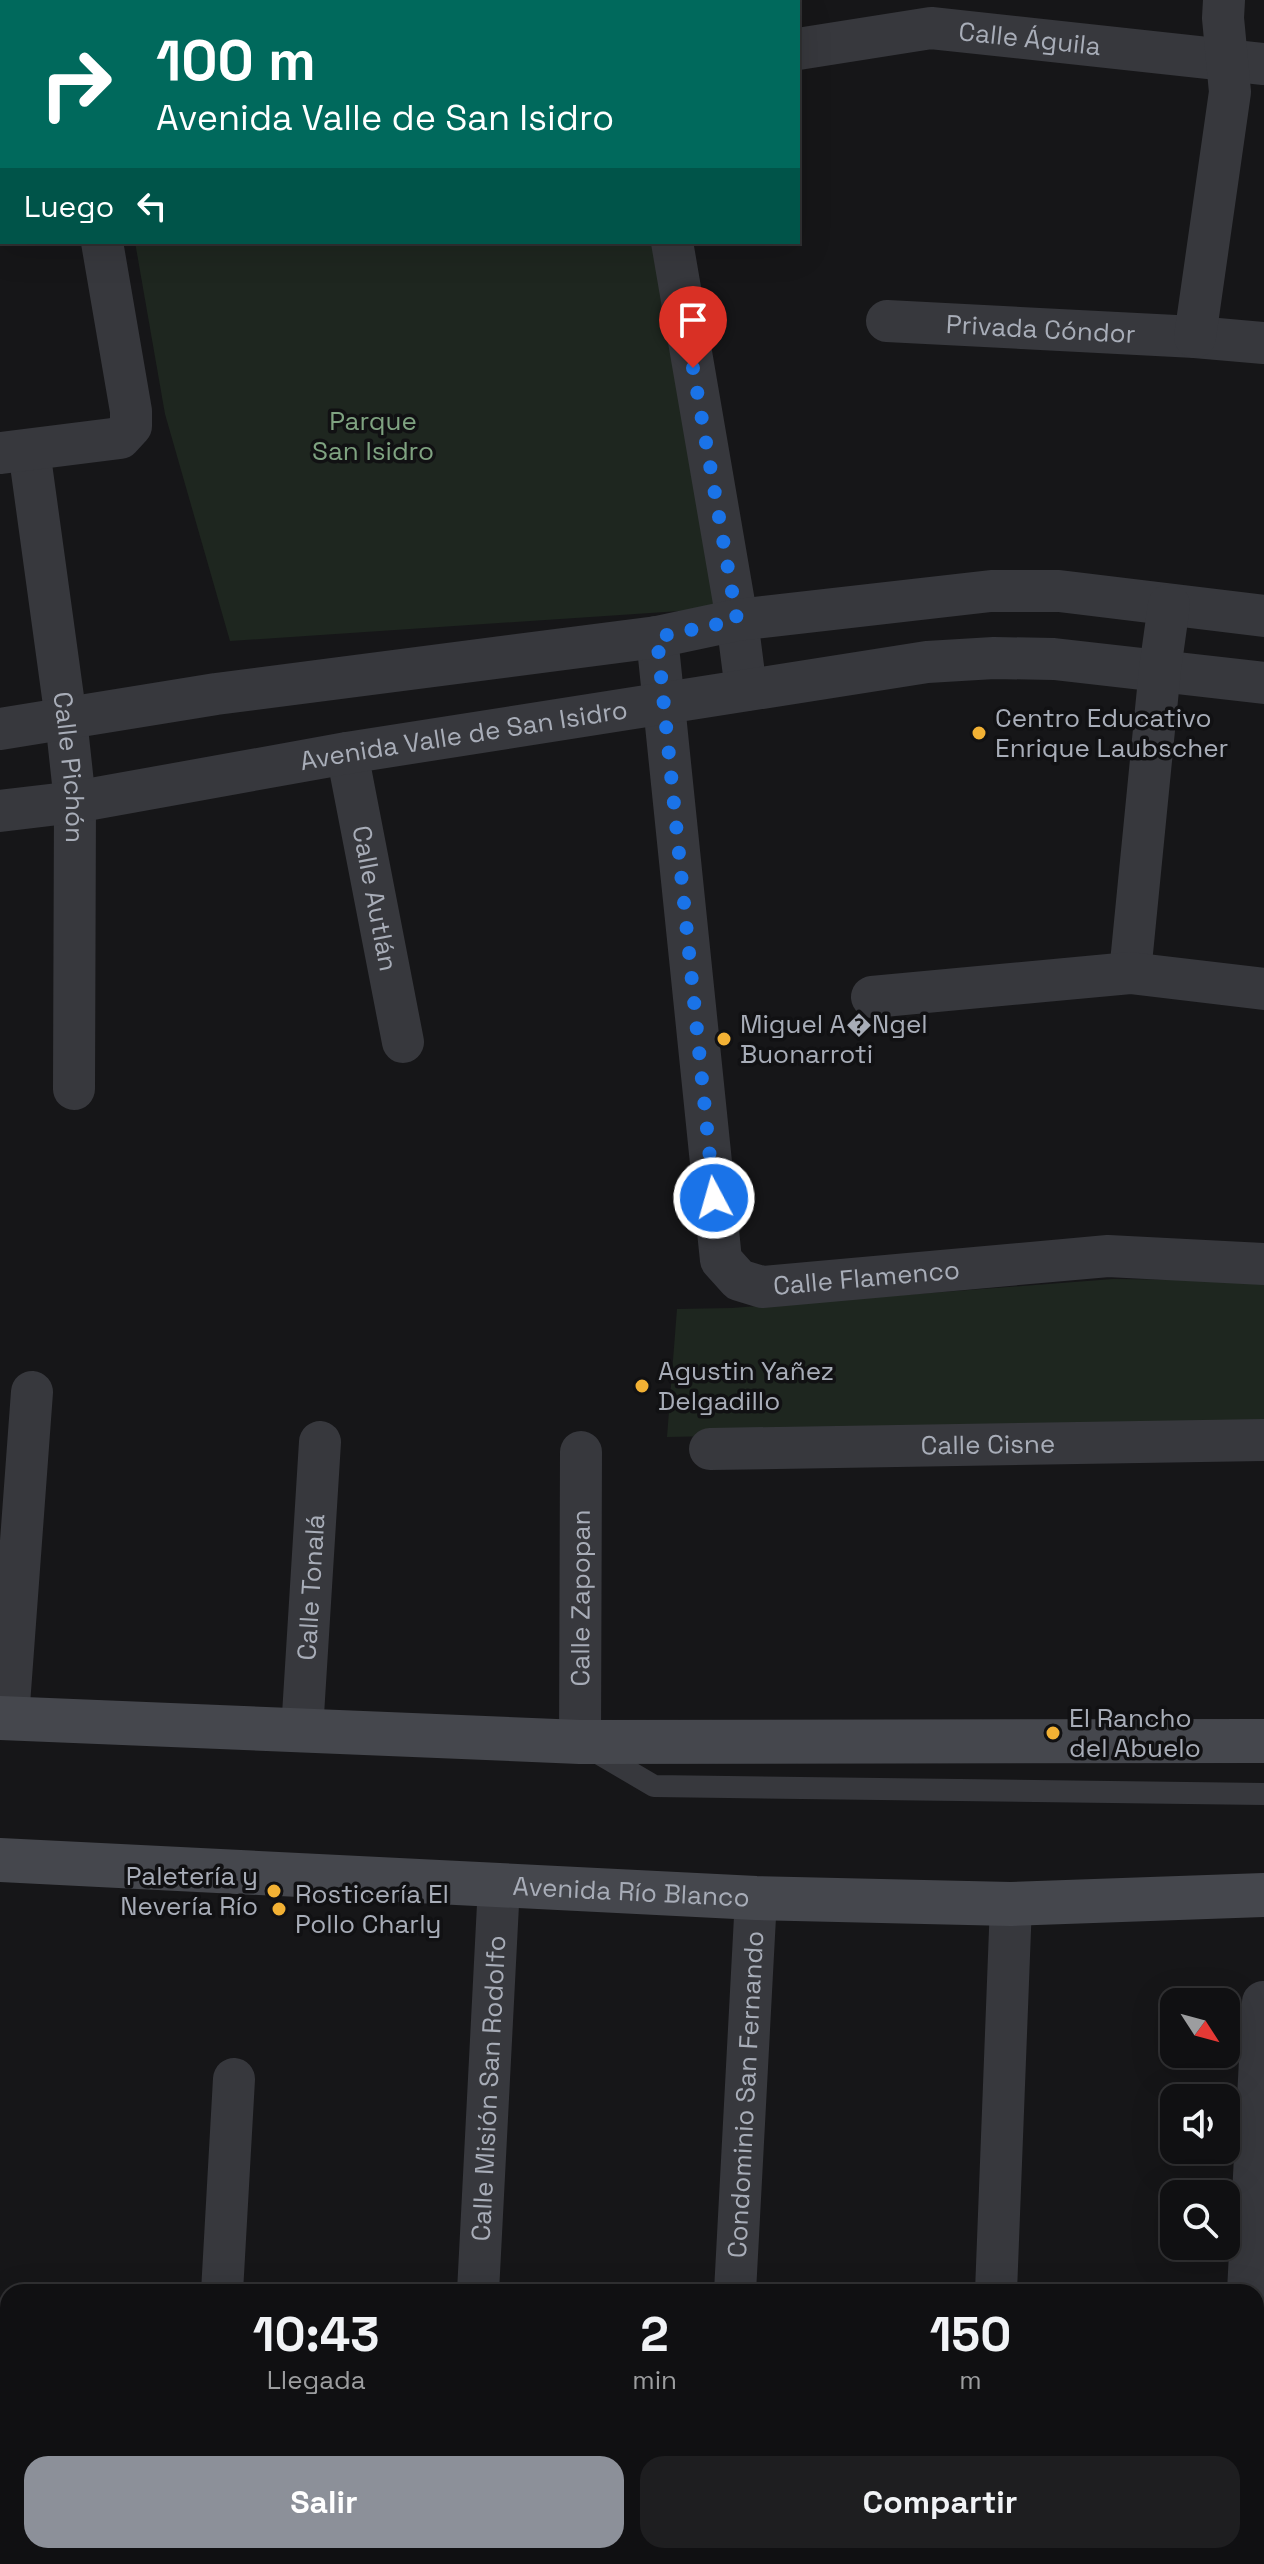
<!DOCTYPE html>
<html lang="es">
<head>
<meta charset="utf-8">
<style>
	body { margin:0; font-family:"Space Grotesk",sans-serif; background:#1e1e20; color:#f1f3f6; height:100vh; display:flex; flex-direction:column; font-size:30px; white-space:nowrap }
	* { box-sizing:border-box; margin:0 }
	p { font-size:26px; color:#9c9d9f }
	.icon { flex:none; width:44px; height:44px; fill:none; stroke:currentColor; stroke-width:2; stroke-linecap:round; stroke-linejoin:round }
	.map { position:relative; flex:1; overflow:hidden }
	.details { position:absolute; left:0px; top:2284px; width:1264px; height:280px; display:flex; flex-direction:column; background:#101012; border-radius:24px 24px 0 0; box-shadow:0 8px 32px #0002,0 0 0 2px #303032 }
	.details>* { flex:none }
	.hud { position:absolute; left:0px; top:0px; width:800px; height:244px; box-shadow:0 8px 32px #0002,0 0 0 2px #303032; background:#00695c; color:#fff; overflow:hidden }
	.needle { width:52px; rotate:126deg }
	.tools { position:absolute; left:1160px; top:1988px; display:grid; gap:16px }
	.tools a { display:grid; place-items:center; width:80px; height:80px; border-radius:16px; background:#101012; box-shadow:0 8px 32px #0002,0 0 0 2px #303032; font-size:40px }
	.pin { position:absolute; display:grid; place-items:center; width:68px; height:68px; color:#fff; margin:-82px -34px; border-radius:50% 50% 50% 0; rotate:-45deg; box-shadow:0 0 8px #0007 }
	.pin .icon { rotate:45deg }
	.me { position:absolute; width:88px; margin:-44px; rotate:354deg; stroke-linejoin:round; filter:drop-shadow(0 0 6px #0008) }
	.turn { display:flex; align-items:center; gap:28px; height:168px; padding:0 24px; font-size:36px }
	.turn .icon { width:104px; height:104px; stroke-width:2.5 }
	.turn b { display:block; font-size:56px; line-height:68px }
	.then { display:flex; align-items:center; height:76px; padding:0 24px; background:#0003; gap:16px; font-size:30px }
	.eta { display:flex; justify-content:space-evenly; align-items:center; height:136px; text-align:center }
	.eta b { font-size:48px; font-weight:700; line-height:56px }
	.button { display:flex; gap:16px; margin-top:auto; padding:16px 24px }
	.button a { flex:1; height:92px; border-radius:24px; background:#8c9099; color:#fff; font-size:32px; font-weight:700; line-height:92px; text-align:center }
	.button a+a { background:#1e1e20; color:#f1f3f6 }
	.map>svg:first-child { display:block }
	.green { fill:#1e261f }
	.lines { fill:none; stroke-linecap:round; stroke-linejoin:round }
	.lane { stroke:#37383d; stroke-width:22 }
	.street { stroke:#37383d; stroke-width:42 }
	.secondary { stroke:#45474d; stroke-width:44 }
	.route { stroke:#1a73e8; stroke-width:14; stroke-dasharray:0 25.2 }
	.poi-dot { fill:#f2b134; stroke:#111113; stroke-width:3 }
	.labels { text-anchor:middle; stroke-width:7; stroke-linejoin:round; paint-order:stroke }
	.street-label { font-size:26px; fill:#a8adb8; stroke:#111113 }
	.park-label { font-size:26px; fill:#7fa381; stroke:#111113 }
	.poi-label { font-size:26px; fill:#a8adb8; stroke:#111113; text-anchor:start }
</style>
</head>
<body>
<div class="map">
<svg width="1264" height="2564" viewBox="0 0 1264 2564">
	<rect width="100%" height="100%" fill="#161618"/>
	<g class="green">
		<path d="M92,0h517v2h-516z"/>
		<path d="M135,242h520l70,366 -495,33 -65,-227z"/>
		<path d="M1113,1279l151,2v144l-597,12 10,-128 55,-1z"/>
	</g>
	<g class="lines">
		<path class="lane" d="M591,1749l63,37 610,8"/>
		<g class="street">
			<path d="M62,0v2"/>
			<path d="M632,0v2"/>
			<path id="s1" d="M798,49l133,-21 333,36"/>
			<path d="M672,242l65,378 9,70"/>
			<path id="s2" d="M887,321l308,16 69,6"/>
			<path d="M1195,337l35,-245 -7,-74 1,-18"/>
			<path id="s3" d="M29,450l37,269 9,83 -1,287"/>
			<path d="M1,453l119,-15 11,-12v-15l-29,-169"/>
			<path id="s4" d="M657,637l64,623 18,20 23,7 346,-31 156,8"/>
			<path d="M0,729l216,-35 441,-57 80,-17 254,-29h68l205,25"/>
			<path id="s5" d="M347,753l56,289"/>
			<path id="s6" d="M0,811l75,-9 272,-49 580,-91 67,-4 60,1 210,24"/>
			<path d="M1130,973l30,-304 9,-64"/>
			<path d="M872,997l258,-24 134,16"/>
			<path id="s7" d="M710,1449l554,-9"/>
			<path d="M8,1718l24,-326"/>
			<path id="s8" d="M302,1731l18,-289"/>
			<path id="s9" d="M580,1742l1,-290"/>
			<path d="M222,2292l12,-213"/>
			<path id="s10" d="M478,2292l21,-407"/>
			<path id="s11" d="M735,2292l21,-394"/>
			<path d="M996,2292l15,-388"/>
			<path d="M1248,2292l15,-290"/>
			<path d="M0,2357l8,1"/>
			<path d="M75,2564v-8"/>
			<path d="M1108,2564v-8"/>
		</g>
		<g class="secondary">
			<path d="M0,1718l580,24 684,-1"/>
			<path id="s12" d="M0,1860l756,38 255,6 253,-9"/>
		</g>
	</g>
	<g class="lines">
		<path class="route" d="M693,368l44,252 -80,17 57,561"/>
	</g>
	<g class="poi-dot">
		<circle cx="979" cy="733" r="8"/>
		<circle cx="724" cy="1039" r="8"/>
		<circle cx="642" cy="1386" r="8"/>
		<circle cx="1053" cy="1733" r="8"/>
		<circle cx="274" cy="1891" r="8"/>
		<circle cx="279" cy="1909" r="8"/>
	</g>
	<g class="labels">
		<g class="street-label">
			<text dy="9" stroke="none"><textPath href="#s1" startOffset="234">Calle Águila</textPath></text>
			<text dy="9" stroke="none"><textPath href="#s2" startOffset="154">Privada Cóndor</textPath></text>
			<text dy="9" stroke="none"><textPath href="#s6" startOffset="470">Avenida Valle de San Isidro</textPath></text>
			<text dy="9" stroke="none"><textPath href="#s3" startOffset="320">Calle Pichón</textPath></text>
			<text dy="9" stroke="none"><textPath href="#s5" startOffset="148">Calle Autlán</textPath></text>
			<text dy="9" stroke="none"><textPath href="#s4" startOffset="782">Calle Flamenco</textPath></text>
			<text dy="9" stroke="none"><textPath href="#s7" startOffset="278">Calle Cisne</textPath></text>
			<text dy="9" stroke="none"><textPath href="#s8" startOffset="144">Calle Tonalá</textPath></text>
			<text dy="9" stroke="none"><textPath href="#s9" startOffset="144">Calle Zapopan</textPath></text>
			<text dy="9" stroke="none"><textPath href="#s12" startOffset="632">Avenida Río Blanco</textPath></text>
			<text dy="9" stroke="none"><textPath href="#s10" startOffset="204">Calle Misión San Rodolfo</textPath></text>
			<text dy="9" stroke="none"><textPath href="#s11" startOffset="198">Condominio San Fernando</textPath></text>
		</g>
		<g class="park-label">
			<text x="373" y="430">Parque<tspan x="373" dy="30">San Isidro</tspan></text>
		</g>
		<g class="poi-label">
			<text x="995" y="727">Centro Educativo<tspan x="995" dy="30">Enrique Laubscher</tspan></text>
			<text x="740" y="1033">Miguel A�Ngel<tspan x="740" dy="30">Buonarroti</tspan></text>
			<text x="658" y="1380">Agustin Yañez<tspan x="658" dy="30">Delgadillo</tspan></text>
			<text x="1069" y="1727">El Rancho<tspan x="1069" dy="30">del Abuelo</tspan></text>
			<text x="258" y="1885" text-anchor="end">Paletería y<tspan x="258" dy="30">Nevería Río</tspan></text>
			<text x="295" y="1903">Rosticería El<tspan x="295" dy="30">Pollo Charly</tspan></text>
		</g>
	</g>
</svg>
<div class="tools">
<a><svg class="needle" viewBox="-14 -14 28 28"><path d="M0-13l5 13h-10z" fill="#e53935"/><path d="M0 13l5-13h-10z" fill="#9c9d9f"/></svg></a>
<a><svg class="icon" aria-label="sound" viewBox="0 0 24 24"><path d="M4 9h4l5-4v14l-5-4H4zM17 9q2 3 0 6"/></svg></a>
<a><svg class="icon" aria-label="search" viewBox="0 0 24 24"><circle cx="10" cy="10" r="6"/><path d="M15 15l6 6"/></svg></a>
</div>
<div class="pin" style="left:693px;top:368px;background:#d93025"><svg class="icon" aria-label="arrive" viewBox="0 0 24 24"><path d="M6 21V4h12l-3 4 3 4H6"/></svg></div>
<svg class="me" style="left:714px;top:1198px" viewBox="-20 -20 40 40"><circle r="17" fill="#1a73e8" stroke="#fff" stroke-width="3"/><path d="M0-11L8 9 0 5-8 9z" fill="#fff"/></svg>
<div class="hud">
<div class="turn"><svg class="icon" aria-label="right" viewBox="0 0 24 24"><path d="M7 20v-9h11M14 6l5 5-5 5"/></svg><div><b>100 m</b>Avenida Valle de San Isidro</div></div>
<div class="then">Luego<svg class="icon" aria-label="left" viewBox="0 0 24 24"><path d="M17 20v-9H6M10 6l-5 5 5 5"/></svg></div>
</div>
<section class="details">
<div class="eta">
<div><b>10:43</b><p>Llegada</p></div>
<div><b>2</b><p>min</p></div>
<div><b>150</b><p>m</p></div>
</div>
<div class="button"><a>Salir</a><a>Compartir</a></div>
</section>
</div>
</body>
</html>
